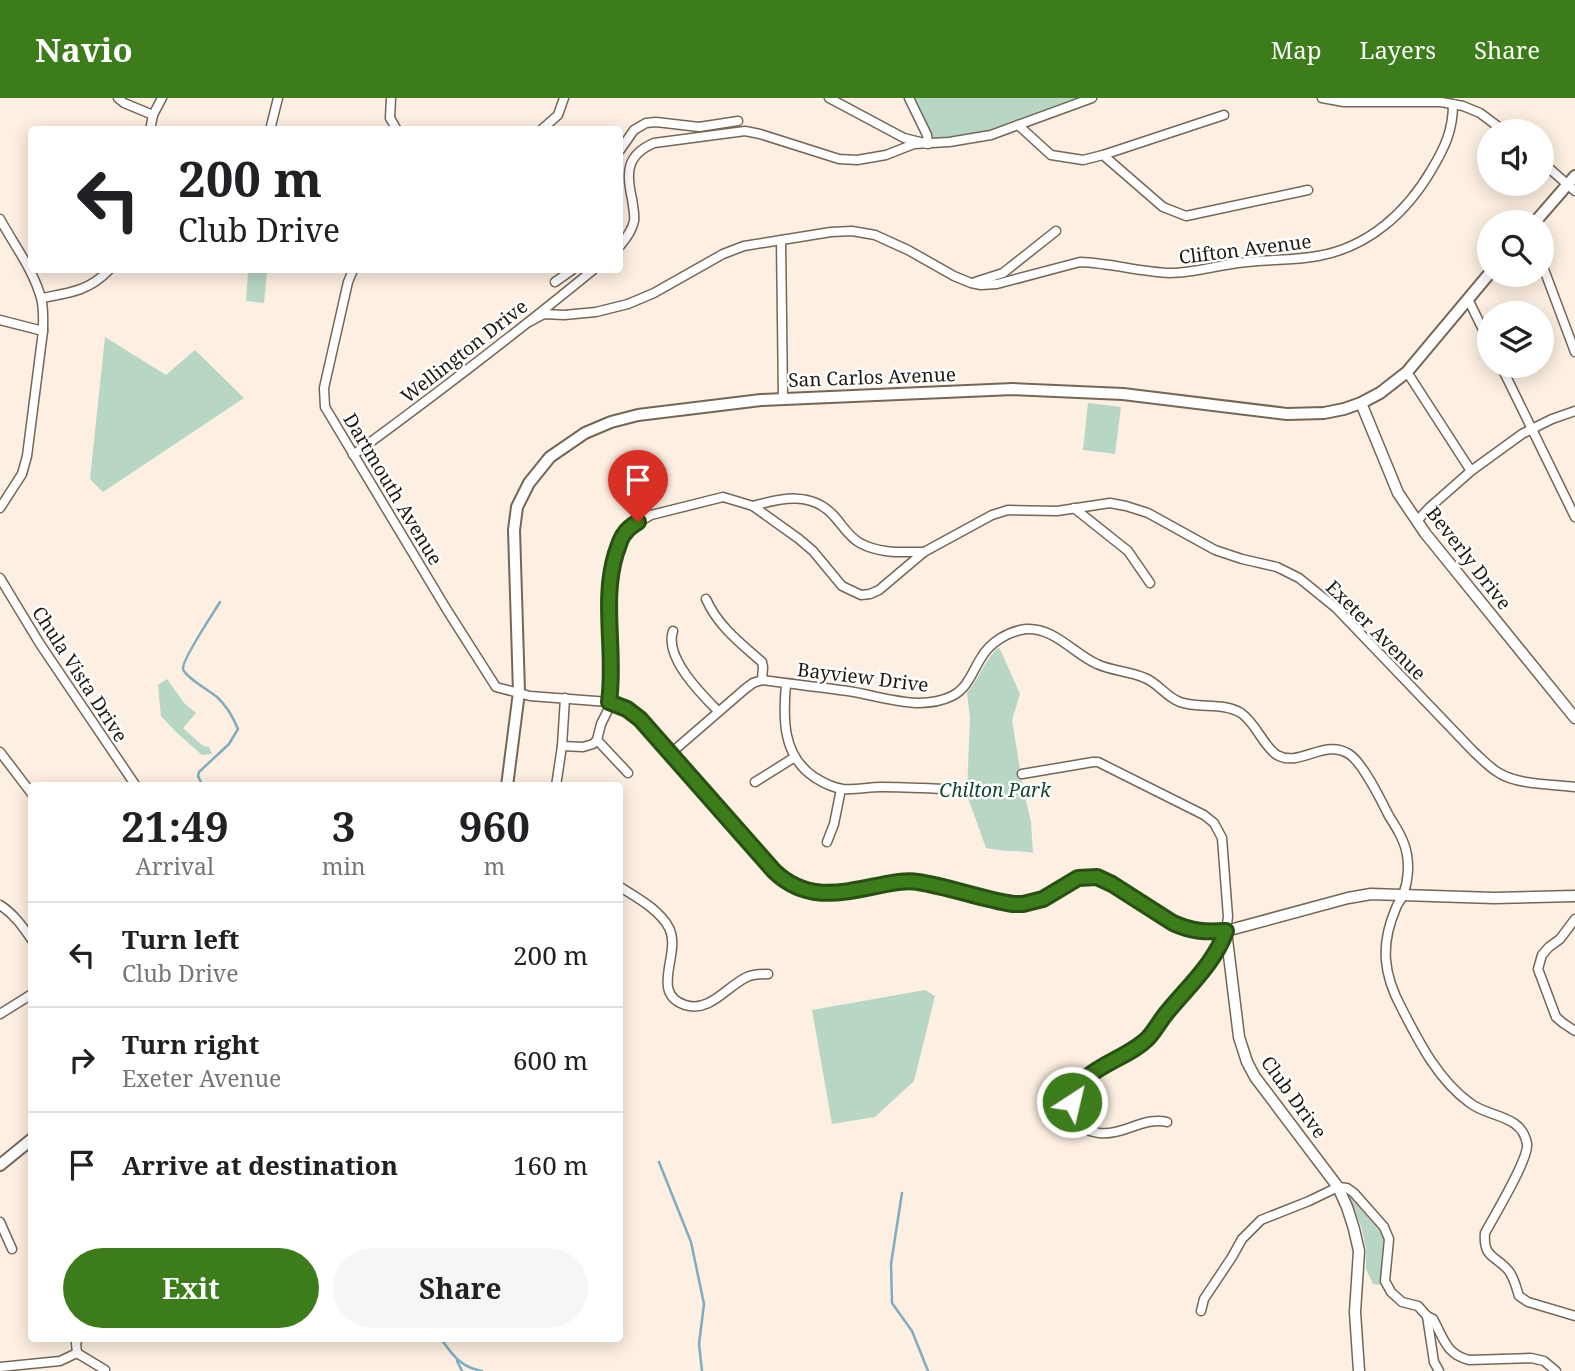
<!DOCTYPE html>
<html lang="en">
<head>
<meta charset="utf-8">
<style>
	body { margin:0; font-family:"Noto Serif",serif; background:#f6f6f6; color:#202124; height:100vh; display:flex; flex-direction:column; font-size:26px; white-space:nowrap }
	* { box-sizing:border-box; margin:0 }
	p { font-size:23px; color:#757577 }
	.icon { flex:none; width:38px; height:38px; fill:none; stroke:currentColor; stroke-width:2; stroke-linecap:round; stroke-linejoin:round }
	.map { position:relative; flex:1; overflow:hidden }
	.drawer { position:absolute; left:28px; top:684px; width:595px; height:560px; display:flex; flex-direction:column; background:#fff; border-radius:7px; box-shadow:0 4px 18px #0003 }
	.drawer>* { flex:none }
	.top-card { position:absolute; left:28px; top:28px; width:595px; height:147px; border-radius:7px; box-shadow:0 4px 18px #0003; background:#fff; color:#202124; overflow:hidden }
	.buttons { position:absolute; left:1477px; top:21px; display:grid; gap:14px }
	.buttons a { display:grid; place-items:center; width:77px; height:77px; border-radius:50%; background:#fff; box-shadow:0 4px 18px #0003; font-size:35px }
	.pin { position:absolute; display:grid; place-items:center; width:60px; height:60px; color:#fff; margin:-72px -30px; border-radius:50% 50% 50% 0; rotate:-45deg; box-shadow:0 0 7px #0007 }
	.pin .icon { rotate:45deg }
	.me { position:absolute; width:77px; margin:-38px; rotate:35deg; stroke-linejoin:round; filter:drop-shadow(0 0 5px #0008) }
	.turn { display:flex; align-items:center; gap:24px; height:147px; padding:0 35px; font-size:32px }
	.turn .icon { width:91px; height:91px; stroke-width:2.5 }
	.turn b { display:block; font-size:49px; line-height:60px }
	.eta { display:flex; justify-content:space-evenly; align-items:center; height:119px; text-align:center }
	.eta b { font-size:42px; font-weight:700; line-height:49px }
	.cta { display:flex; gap:14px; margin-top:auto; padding:14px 35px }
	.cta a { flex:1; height:80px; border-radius:42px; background:#3c7c1b; color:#fff; font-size:28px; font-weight:700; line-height:80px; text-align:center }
	.cta a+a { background:#f6f6f6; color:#202124 }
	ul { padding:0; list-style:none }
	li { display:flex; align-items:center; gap:21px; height:105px; padding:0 35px; border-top:2px solid #e0e0e0 }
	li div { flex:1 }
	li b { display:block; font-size:26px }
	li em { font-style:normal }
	header { display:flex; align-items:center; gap:42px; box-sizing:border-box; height:98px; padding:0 35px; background:#3c7c1b; color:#fff }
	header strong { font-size:33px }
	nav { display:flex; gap:38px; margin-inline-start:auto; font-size:24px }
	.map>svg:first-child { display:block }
	.green { fill:#b7d6c4 }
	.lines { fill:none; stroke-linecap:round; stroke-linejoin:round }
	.stream { stroke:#7facc1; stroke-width:2.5 }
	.minor-casing { stroke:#756657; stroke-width:11 }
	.tertiary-casing { stroke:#756657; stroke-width:13 }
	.secondary-casing { stroke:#756657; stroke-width:14 }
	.minor { stroke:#fff; stroke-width:8 }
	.tertiary { stroke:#fff; stroke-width:10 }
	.secondary { stroke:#fff; stroke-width:10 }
	.route-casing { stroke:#275112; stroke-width:18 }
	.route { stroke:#3c7c1b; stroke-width:12 }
	.labels { text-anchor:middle; stroke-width:5; stroke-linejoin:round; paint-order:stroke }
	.street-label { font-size:19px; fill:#1f1913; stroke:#fff }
	.park-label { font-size:19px; font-style:italic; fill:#11472f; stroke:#fff }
</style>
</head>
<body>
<header>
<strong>Navio</strong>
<nav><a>Map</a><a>Layers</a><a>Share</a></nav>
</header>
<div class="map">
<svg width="1575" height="1273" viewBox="0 0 1575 1273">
	<rect width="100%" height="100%" fill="#fdefe1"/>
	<g class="green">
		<path d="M910,0h182l-74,27 -90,19z"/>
		<path d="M248,173l19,1 -3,31 -18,-2z"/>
		<path d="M105,239l61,38 29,-25 49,48 -141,94 -13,-13z"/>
		<path d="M1088,305l33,4 -6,47 -32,-4z"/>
		<path d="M999,549l21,47 -8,26 11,68 8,34 2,31c-16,-3 -31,-1 -47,-5l-19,-53 3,-78 -3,-24c13,-15 17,-33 32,-46z"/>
		<path d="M167,581l17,24 12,10 -13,15 20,18 6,1 3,7 -10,1 -25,-22 -16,-17 -3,-31z"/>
		<path d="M925,892l10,6 -21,85 -39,36 -43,7 -20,-114z"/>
		<path d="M1349,1098l34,39c3,17 -4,33 -2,50l-8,-1 -7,-15v-20l-4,-20z"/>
	</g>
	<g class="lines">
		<g class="stream">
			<path d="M203,688l-5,-10 1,-4 30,-28 9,-15c-5,-12 -11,-23 -21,-32 -7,-6 -32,-20 -34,-28 -2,-8 31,-57 37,-67"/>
			<path d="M659,1064l32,80 13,62 -5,40 3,27"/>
			<path d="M902,1095l-11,71 1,39 20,28 16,40"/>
			<path d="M441,1241c12,16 19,28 41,32"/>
			<path d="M457,1263l5,10"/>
		</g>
		<defs>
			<g id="minor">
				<path d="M118,0l6,5 29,12"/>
				<path d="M391,0l-1,20 7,12"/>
				<path d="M829,0l75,40 24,6 -1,-9 -18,-37"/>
				<path d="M1322,0l22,4h97l22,4 17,7 24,18"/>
				<path d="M1018,27l33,30 32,5 20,-5 60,52 23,9 122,-26"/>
				<path d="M150,32l3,-15 9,-17"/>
				<path d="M270,32l8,-32"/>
				<path d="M541,32l17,-15 6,-17"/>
				<path d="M620,52l14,-20 12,-7 10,-1 43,5 39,-6"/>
				<path d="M1103,57l121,-40"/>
				<path d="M1542,64l33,29"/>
				<path d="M0,121c14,26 33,50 41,79 3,11 2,22 2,33l-16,125 -5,18 -22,34"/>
				<path d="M781,142l2,158"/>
				<path d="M620,148c6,-8 12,-15 14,-25 1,-7 -1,-14 -2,-22 -6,-26 -6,-44 22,-56l91,-12 15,3 79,25 18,1 29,-5 28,-11 35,-2 42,-7 101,-37"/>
				<path d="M1542,166l33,88"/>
				<path d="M353,172l-5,12 -24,106 1,19 122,203 49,77 34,9 79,6 25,12 31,32 109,125c33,33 70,21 111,13 10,-1 22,-4 32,-2 31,4 75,25 105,22 31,-3 49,-34 80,-26l71,45c20,9 32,9 53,8"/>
				<path d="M555,184l17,-12"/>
				<path d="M975,184l28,-9 53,-42"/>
				<path d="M42,200c27,-5 47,-7 67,-28"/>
				<path d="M1468,201l21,43"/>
				<path d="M0,222l43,11"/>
				<path d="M529,224l15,-8 20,1 32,-3 32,-8 26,-11 69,-39 21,-8 87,-14 21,-1 23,4 33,15 46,26 17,7 10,2 16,-1 83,-22c31,1 60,10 90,11 23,0 45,-7 68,-10 27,-4 53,-2 80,-7 51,-9 89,-44 114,-87 13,-22 21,-39 21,-65"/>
				<path d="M1501,268l74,151"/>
				<path d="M1407,274l64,99"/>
				<path d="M353,357c82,-60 162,-121 240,-185"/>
				<path d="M753,408c28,-8 59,-15 81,10 9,10 15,21 26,27 20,11 43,9 64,9"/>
				<path d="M1074,410l54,43 22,32"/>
				<path d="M1417,423l12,-13 42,-37 51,-37 30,-15 23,-8"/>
				<path d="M0,480l40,66 96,142"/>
				<path d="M706,501c12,27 34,44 56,63l1,5 -1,13"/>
				<path d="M673,533c-9,26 28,63 45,80"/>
				<path d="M786,586c-3,34 -4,71 28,93 8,5 19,11 29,12 13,1 25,-2 38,-2 29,0 57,2 86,3"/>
				<path d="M597,642l31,33"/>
				<path d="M562,648l21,1 10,-3 4,-4 4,-16 7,-14 4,-27 -2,-104 3,-16 10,-27 11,-11 17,-10 72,-18 30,9 46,33 14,12 29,35 19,9 9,-1 9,-4 45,-38 68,-37 16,-5 49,1 53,-8 16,3 22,7 67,37 27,9 35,8 22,11 37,30 138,144c8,7 16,16 25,21 19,12 53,11 76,14"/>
				<path d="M0,654l32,42"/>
				<path d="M671,655l74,-64 8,-6 9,-3c29,4 58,7 86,11 33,5 71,21 104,5 16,-8 20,-24 29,-38 9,-16 28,-27 45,-29 28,-2 48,25 71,35 15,7 32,7 48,14 13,5 21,19 35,24 19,7 43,0 61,11 15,10 22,33 36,42 23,13 47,-17 72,-1 14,9 32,46 40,62 7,11 16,25 18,39 2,11 1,26 -3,37 -1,6 -6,10 -8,16 -16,37 -13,66 6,101 17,33 36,71 68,94 19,15 52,11 57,41 2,15 -33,72 -42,89 -2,25 10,22 23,37 6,7 8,17 11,26l9,6 47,14"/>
				<path d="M1022,676l71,-12h5l106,53 10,8 8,15 6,79 -2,14 -5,15 -64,78c-5,8 -9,14 -17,20 -23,16 -81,36 -67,73 5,11 15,14 26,16 24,3 45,-17 68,-11"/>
				<path d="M755,684l40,-25"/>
				<path d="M556,688l6,-40 3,-48"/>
				<path d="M827,744l7,-18 7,-35"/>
				<path d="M620,789c16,10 40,23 49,41 13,25 -20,65 16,77 25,8 42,-19 62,-28 7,-3 14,-3 21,-3"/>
				<path d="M0,807c14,9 23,22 32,35"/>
				<path d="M1575,821l-15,20 -11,8 -7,8 -4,14 18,48 7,6 12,8"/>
				<path d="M0,916l32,-20"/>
				<path d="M0,1124l12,27"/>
				<path d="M1201,1213l3,-12 28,-42 10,-18 19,-19 48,-19 29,-14 9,1 7,5 30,34 5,12 -4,42 6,11 11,10 16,4 9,10 6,3c11,20 13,35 36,41l62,-2 13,3 12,10"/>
				<path d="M1427,1218l7,46 5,9"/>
				<path d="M77,1255l-1,-10 2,-4"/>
				<path d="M0,1269l60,-6 17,-8 28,17"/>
			</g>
			<g id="tertiary">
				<path d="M1361,305l37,90 27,40 150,185"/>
				<path d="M1359,1273l-4,-59 4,-61 -5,-22 -7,-22 -9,-20 -83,-110 -8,-15 -8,-25 -13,-106 122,-33 23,-4 123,4 81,-2"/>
			</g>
			<g id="secondary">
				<path d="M1535,124l40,-46"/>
				<path d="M507,688l12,-94 -5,-162 3,-23 12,-24 21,-26 35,-24 26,-11 27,-7 123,-15 252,-11 110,5 164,20 37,-1 20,-4 17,-6 19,-10 27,-21 82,-98"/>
				<path d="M0,1067l32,-26"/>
			</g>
		</defs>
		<use href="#minor" class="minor-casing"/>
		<use href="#tertiary" class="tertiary-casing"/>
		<use href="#secondary" class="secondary-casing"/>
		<use href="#minor" class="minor"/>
		<use href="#tertiary" class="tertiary"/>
		<use href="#secondary" class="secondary"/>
	</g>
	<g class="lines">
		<defs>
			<path id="route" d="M638,424c-5,3 -10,6 -13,11 -5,5 -6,13 -9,20 -15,48 0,99 -7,149l18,7 13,10 134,152c34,33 71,21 112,13 10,-2 22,-4 32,-2 32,5 63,17 95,22h10l20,-5 35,-21 19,-1 15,7 61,39c20,9 32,9 53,8 -11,31 -37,55 -57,79 -8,9 -13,19 -20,27 -22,24 -71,30 -77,65"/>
		</defs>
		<use href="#route" class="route-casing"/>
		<use href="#route" class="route"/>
	</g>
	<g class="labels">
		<g class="street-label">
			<text transform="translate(1245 151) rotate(-7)" y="7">Clifton Avenue</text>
			<text transform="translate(464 253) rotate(-38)" y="7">Wellington Drive</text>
			<text transform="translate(872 279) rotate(-2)" y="7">San Carlos Avenue</text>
			<text transform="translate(393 391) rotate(59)" y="7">Dartmouth Avenue</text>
			<text transform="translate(1469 460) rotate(52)" y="7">Beverly Drive</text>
			<text transform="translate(1376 532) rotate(45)" y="7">Exeter Avenue</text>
			<text transform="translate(80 576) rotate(57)" y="7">Chula Vista Drive</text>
			<text transform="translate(863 579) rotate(7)" y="7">Bayview Drive</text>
			<text transform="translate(1294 999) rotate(54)" y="7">Club Drive</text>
		</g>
		<g class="park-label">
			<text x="995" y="699">Chilton Park</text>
		</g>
	</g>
</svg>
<div class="buttons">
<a><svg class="icon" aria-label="sound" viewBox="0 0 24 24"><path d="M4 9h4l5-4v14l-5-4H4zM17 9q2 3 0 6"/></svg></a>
<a><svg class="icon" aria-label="search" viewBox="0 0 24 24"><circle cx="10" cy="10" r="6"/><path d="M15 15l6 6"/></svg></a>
<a><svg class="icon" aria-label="layers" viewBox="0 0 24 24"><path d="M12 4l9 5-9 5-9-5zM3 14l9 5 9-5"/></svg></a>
</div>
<div class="pin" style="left:638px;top:424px;background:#d93025"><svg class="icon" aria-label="arrive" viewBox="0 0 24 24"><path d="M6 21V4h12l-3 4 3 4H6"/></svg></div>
<svg class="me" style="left:1072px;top:1004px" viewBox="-20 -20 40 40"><circle r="17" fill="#3c7c1b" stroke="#fff" stroke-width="3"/><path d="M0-11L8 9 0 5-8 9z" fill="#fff"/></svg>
<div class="top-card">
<div class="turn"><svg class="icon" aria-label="left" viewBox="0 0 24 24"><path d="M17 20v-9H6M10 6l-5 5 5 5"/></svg><div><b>200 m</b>Club Drive</div></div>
</div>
<section class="drawer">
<div class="eta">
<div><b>21:49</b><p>Arrival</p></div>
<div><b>3</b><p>min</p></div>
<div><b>960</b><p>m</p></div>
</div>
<ul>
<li><svg class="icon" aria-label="left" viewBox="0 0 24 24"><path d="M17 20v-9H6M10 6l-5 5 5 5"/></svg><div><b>Turn left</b><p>Club Drive</p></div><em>200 m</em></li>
<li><svg class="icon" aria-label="right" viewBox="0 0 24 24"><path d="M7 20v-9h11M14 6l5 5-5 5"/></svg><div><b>Turn right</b><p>Exeter Avenue</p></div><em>600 m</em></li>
<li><svg class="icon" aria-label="arrive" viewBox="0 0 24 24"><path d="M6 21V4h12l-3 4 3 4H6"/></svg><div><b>Arrive at destination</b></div><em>160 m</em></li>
</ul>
<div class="cta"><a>Exit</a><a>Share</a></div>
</section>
</div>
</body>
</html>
